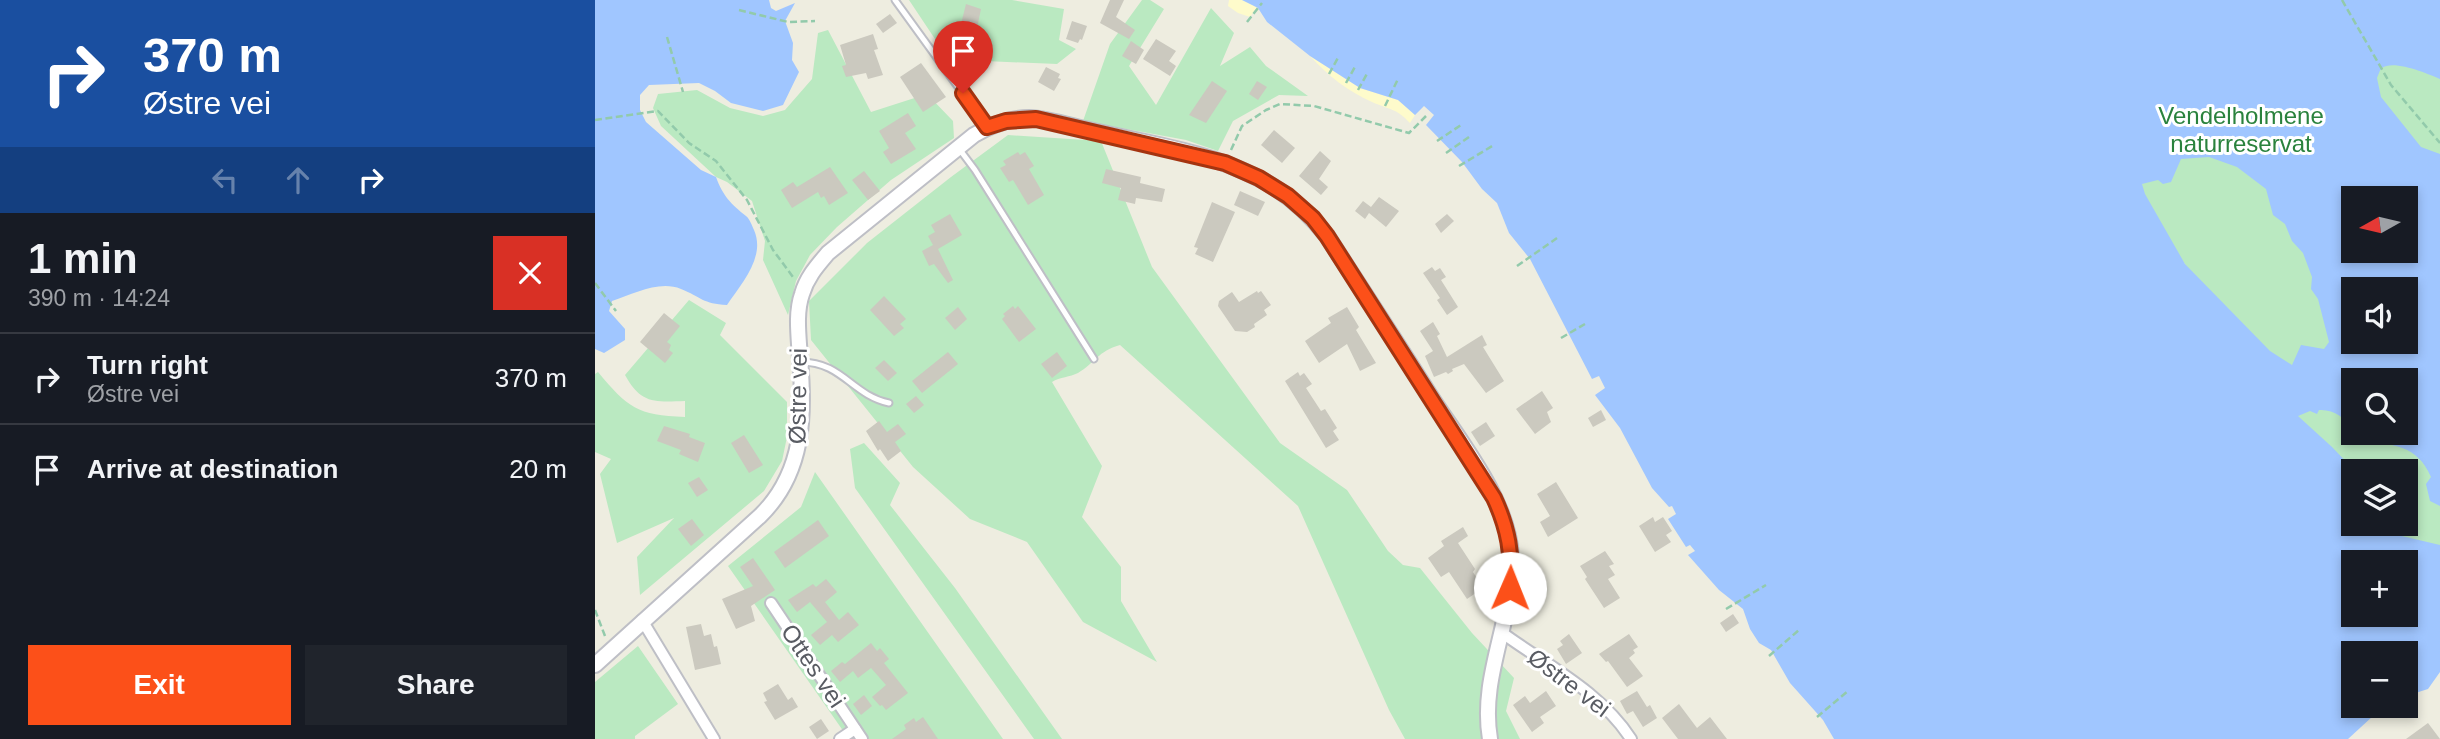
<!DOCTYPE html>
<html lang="en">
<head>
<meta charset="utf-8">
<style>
	body { margin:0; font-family:Arial,sans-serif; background:#20242c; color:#f1f3f6; height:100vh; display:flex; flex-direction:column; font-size:26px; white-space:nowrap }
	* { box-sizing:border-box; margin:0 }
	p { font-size:23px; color:#9ea1a6 }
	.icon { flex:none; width:38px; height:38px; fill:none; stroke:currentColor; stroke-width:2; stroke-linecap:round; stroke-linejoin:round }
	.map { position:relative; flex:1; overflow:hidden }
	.side { display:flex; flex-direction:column; background:#171b24; width:595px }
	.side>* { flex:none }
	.guide { background:#1a4fa0; color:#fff; overflow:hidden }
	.needle { width:46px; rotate:262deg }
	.buttons { position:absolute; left:1746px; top:186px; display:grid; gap:14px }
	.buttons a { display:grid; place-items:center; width:77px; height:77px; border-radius:0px; background:#171b24; box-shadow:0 4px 10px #0003; font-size:35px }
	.pin { position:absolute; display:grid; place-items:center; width:60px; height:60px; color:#fff; margin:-72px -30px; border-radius:50% 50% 50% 0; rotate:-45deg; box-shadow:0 0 7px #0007 }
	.pin .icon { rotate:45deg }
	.me { position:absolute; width:77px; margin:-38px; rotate:1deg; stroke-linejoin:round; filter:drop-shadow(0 0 5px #0008) }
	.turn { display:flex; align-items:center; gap:24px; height:147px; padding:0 28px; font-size:32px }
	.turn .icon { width:91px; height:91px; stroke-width:2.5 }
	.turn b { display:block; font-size:49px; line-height:60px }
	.lanes { display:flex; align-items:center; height:66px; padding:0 28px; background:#0003; justify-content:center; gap:35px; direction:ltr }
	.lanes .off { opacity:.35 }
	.round { display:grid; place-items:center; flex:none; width:74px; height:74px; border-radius:0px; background:#20242c }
	.headline { display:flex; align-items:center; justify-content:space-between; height:119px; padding:0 28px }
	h1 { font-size:42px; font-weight:700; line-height:52px }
	.action { display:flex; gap:14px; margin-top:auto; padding:14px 28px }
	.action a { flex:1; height:80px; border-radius:0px; background:#fc5019; color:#fff; font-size:28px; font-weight:700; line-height:80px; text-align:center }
	.action a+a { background:#20242c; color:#f1f3f6 }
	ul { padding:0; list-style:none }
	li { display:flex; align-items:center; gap:21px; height:91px; padding:0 28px; border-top:2px solid #363941 }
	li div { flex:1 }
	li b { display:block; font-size:26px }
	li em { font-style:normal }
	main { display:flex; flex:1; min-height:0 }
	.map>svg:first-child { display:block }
	.green { fill:#bae9c1; fill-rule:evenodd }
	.sand { fill:#fefbcb }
	.water { fill:#a0c6ff; fill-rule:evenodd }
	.building { fill:#cbc9bf }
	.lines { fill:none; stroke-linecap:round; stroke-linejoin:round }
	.service-casing { stroke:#bebfc6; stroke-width:9 }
	.minor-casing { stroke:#bebfc6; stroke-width:14 }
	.tertiary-casing { stroke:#bebfc6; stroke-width:18 }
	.path { stroke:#92caab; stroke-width:2.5; stroke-dasharray:7 3.5; stroke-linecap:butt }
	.service { stroke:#fff; stroke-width:5 }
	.minor { stroke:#fff; stroke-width:10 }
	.tertiary { stroke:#fff; stroke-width:14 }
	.route-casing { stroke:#a43410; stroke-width:18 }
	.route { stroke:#fc5019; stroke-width:12 }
	.labels { text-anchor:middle; stroke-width:6; stroke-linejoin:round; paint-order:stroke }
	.park-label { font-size:24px; fill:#2a823d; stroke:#fff }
	.street-label { font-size:24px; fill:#595c63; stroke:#fff }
</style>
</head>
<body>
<main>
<section class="side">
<div class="guide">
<div class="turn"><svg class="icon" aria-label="right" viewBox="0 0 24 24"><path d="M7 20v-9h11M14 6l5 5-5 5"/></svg><div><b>370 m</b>Østre vei</div></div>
<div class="lanes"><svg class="icon off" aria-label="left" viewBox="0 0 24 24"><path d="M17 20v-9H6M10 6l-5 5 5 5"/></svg><svg class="icon off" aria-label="ahead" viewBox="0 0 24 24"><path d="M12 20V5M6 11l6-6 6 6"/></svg><svg class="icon" aria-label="right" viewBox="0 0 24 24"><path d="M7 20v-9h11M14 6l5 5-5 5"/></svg></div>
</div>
<div class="headline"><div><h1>1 min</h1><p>390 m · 14:24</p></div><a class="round" style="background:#d93025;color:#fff"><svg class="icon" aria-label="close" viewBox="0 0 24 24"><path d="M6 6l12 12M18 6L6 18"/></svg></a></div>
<ul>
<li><svg class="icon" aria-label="right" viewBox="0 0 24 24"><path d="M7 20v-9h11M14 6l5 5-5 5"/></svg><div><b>Turn right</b><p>Østre vei</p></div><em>370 m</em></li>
<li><svg class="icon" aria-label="arrive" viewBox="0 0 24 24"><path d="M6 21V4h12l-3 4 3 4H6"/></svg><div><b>Arrive at destination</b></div><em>20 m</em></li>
</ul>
<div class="action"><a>Exit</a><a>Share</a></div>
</section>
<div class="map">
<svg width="1845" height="739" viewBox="0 0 1845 739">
	<rect width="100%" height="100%" fill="#eeede0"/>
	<g class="green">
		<path d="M314,0h103l52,9 -5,31 17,9 -19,15 -72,-3 -48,-19z"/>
		<path d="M547,0h8l14,9 -35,57 27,39 55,-97 23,25 -14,33 30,-19 16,19 42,30 -29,-1 -46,26 -15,30 -32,-11 -103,-19 27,-77z"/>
		<path d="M1845,0v560l-79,-37h45v-52h-52v44l-269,-399zM1759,198h52v52h-52zM1759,289h52v52h-52zM1759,380h52v52h-52z"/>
		<path d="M233,30l43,82 56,-18 26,27 1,17 -63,42 -54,47 -27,28 -14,26 -8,34 -25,-55 2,-19 -13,-40 -25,-19 -11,-5 -55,-51 -8,-18 5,-14 39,-4 33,18 33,8 22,-6 27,-31 6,-46z"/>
		<path d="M413,135l93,6 51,126 128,176 67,47 41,61 15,14 17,3 52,65 42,45 -8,33 14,28h-115l-16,-29 -91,-204 -178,-161c-22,6 -25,18 -42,28 -8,4 -18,4 -26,9l50,84 -20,51 39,50v34l36,61 -74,-40 -56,-80 -57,-23 -57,-52 -102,-127 -2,-39 58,-58 84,-66z"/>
		<path d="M94,300l37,23 -6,12 67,67v35l-5,24 -18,30 -124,104 -3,-38 37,-39 -57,25 -17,-69 11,-15 -16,-7v-78l3,-2c30,36 39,43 87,45v-16c-31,1 -44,3 -60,-26z"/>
		<path d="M269,443l36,40 -10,22 65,83 107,151h-28l-179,-251 -5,-39z"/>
		<path d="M220,472l188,267h-161l4,-4 -118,-169 73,-59z"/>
		<path d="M43,646l40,58 -43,32v3h-40v-57z"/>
	</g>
	<g class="sand">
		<path d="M634,0h13l15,7 -7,10 -12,-4 -10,-7z"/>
		<path d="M715,56l50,32 38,12 17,15 -5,8c-14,-15 -20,-13 -38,-21 -24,-11 -44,-26 -62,-46z"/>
	</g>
	<g class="water">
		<path d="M0,0h174l2,8 5,3 19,-8 -10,18 8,22 -1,17 7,12 -16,33 -20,6 -32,-8 -16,-12 -16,-8 -50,2 -9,10v15l6,12 55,48 15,7c7,19 15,27 30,39 4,3 6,10 8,14 12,27 -13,54 -27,75 -24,-1 -26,-8 -46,-16 -22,-9 -47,5 -69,12l-3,10 16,18v11l-21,13 -9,-4z"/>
		<path d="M647,0h1198v79c-11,-5 -47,-20 -58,-11 -2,1 -4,8 -5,10l4,19 40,50 19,7v352l-10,-5 -4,-17 5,-7c-14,-33 -38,-31 -68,-38l-6,-7h49v-52h-52v49c-10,-11 -20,-20 -35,-19l-2,4 -7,-3 -12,5 34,31 23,24 -1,52h31l4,10 51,12v127l-12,17 -22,7v-43h-52v52h31l-37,34h-514l-11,-19 -33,-37 -19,-33 -12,-7 -9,-14 -7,-20 -24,-19 -31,-35 7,-4 -5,-6 -4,2 -18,-28 8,-5 -4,-8 -3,1 -17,-19 -32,-60 -25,-33 10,-7 -6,-12 -7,3 -62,-120 -21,-26 -12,-30 -15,-14 -20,-27 -36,-37 8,-10 -10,-9 -9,9 -17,-15 -38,-12 -50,-32 -43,-34 -9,-14zM1614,157l28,10 29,22 7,26 12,9 7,17 11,12 9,24 -1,12 7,10 11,43 -5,7 -23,-4 -9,20 -22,-14 -85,-87 -40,-70 -3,-10 16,-4 5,4 8,-2 10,-23zM1759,198h52v52h-52zM1759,289h52v52h-52zM1759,562h52v52h-52z"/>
	</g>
	<g class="building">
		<path d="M515,0h14l-8,17 19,13 -6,9 -29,-16z"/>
		<path d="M371,4l15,5 -6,29 -12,-2 -1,5 -12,-2 3,-17 8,2z"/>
		<path d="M295,14l7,9 -14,10 -7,-9z"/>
		<path d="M477,21l15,5 -5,14 -2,-1 -2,4 -12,-4z"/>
		<path d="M278,34l5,15 -4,1 9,25 -15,4 -2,-6 -20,4 -4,-11 4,-1 -6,-20z"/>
		<path d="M561,39l20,12 -7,10 7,5 -6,10 -27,-17z"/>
		<path d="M536,41l13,9 -8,14 -14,-8z"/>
		<path d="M326,63l25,34 -23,15 -23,-35z"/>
		<path d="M451,67l14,7 -2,4 3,1 -7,12 -16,-9z"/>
		<path d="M617,81l15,10 -21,32 -17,-8z"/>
		<path d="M662,81l10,6 -9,13 -9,-6z"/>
		<path d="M313,113l8,13 -11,7 11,16 -25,15 -8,-12 6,-4 -10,-17z"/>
		<path d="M679,130l21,18 -13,15 -21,-18z"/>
		<path d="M725,151l11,10 -12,18 9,8 -7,8 -22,-19z"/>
		<path d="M423,152l2,3 5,-3 9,14 -5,3 15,26 -16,10 -15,-25 -4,2 -9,-14 6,-3 -3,-4z"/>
		<path d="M235,167l18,26 -19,12 -5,-9 -3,2 -3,-6 -26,16 -11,-18 12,-8 4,5z"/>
		<path d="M511,169l35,8 -1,6 25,6 -3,13 -26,-4 -1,6 -17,-4 3,-12 -19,-5z"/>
		<path d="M269,171l16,20 -12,9 -16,-20z"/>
		<path d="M645,191l25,11 -7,14 -24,-11z"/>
		<path d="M784,197l20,14 -13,16 -17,-14 -4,6 -10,-8 8,-10 8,6z"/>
		<path d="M617,202l23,10 -22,50 -18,-8 3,-6 -4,-1z"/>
		<path d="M355,214l12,21 -24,14 15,31 -5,3 -14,-19 -5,2 -7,-15 11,-6 -5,-9 7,-4 -4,-7z"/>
		<path d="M852,214l7,7 -13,12 -6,-9z"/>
		<path d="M837,267l3,4 5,-3 6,9 -5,3 17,27 -11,8 -10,-15 3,-2 -17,-25z"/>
		<path d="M662,291l1,2 3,-2 10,14 -7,5 3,5 -13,9 1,3 -8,5 -12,-1 -17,-25 1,-5 13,-9 7,10z"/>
		<path d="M289,296l22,23 -6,5 4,4 -10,8 -24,-26z"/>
		<path d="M418,306l2,3 3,-3 18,23 -17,13 -17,-23 3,-3 -2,-2z"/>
		<path d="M363,307l9,12 -12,11 -10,-12z"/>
		<path d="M752,307l12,20 -3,3 20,33 -16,8 -13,-27 -28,19 -14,-22 26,-18 -3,-5z"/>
		<path d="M69,313l16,13 -13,16 4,3 -2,5 4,3 -8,10 -25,-21z"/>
		<path d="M838,322l7,12 -3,2 10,21 35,-22 5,10 -4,2 21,34 -18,12 -22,-29 -12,5 1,2 -5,3 -2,-2 -12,5 -9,-21 8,-5 -13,-20z"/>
		<path d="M353,352l10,12 -36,29 -10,-12z"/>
		<path d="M462,352l10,14 -15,12 -11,-14z"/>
		<path d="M289,360l13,13 -9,8 -13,-13z"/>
		<path d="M703,372l2,4 4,-3 8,11 -6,4 15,23 4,-2 12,19 -4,3 6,9 -13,8 -41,-67z"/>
		<path d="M947,391l11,17 -6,4 4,10 -16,12 -19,-25z"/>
		<path d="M321,396l8,9 -10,8 -8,-9z"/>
		<path d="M1006,410l5,10 -13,7 -5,-9z"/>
		<path d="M284,421l8,11 11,-8 8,10 -11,8 6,9 -13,10 -8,-12 -2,2 -12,-20z"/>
		<path d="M891,422l9,14 -15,10 -9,-14z"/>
		<path d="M69,426l26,8 -1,3 16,6 -7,19 -19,-8 2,-4 -24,-9z"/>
		<path d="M149,435l19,30 -14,8 -18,-30z"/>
		<path d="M104,477l9,13 -11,7 -9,-14z"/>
		<path d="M961,482l22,36 -30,19 -8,-15 10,-6 -13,-22z"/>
		<path d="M1058,517l2,5 8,-5 9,14 -6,4 5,7 -16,10 -16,-26z"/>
		<path d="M97,519l12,16 -13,11 -13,-17z"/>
		<path d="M223,520l11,16 -44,32 -11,-16z"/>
		<path d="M868,527l5,9 -10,7 17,26 -2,3 10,16 -16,11 -18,-27 -8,5 -13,-19 16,-12 -3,-5z"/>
		<path d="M1010,551l9,13 -5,2 6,9 -7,4 12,19 -16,10 -19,-29 2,-2 -7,-11z"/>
		<path d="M158,558l22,32 -24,16 4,15 -19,8 -14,-30 31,-13 -13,-19z"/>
		<path d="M231,579l11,13 -12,10 14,18 9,-8 11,13 -21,17 -6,-7 -12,10 -9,-10 16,-13 -17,-20 -13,10 -9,-12 25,-16 3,3z"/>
		<path d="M1138,614l6,9 -13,9 -6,-9z"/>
		<path d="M106,624l3,12 7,-2 3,13 3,-1 4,18 -26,6 -9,-43z"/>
		<path d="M974,634l13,19 -16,11 -9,-15 6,-4 -3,-4z"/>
		<path d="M1034,634l9,13 -5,3 2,3 -6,5 14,18 -16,11 -19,-26 -2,1 -7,-8z"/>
		<path d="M276,643l6,8 3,-3 9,11 -5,4 24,30 -22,17 -4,-5 -2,1 -8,-9 14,-12 -15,-17 -13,10 -5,-7 -13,11 -9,-11 11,-9 3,2z"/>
		<path d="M183,684l10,16 4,-3 6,10 -23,13 -11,-18 3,-1 -4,-8z"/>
		<path d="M951,691l10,15 -16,11 4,6 -12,9 -19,-27 12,-9 5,7z"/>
		<path d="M1042,691l10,16 3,-2 7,13 -14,9 -10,-16 -6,3 -7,-13z"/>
		<path d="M269,695l8,11 -11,9 -8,-11z"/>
		<path d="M1084,704l18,24 13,-11 17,22h-49l-16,-21z"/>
		<path d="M328,717l15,22h-46l14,-10 -2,-4 10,-7 2,4z"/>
		<path d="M226,719l8,12 -12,8 -8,-12z"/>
		<path d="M1833,723l12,16h-34z"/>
	</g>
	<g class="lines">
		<defs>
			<g id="service">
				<path d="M300,0l92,127"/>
				<path d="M365,150l15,20 119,189"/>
				<path d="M206,362c41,0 51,33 88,41"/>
			</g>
			<g id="minor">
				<path d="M176,603l91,136"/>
				<path d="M47,620l72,119"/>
				<path d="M906,632c45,33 99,59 130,107"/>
				<path d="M245,739l15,-10"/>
			</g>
			<path id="tertiary" d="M0,665l165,-149c44,-43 45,-100 40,-157 -1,-21 -5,-45 2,-65 5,-17 15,-28 26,-41l146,-118c17,-10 35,-17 55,-17 23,1 47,10 69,14 53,12 111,20 160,46 28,14 50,34 69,58 35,54 70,107 104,161 30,46 77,103 80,159 4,63 -32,119 -21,183"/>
		</defs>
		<use href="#service" class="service-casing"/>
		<use href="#minor" class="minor-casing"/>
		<use href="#tertiary" class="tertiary-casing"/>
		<g class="path">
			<path d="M1747,0l49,85 49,58"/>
			<path d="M144,10l49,12 27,-1"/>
			<path d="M652,22l15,-19"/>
			<path d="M72,37l16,55"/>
			<path d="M734,74l10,-18"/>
			<path d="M751,83l10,-18"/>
			<path d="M763,90l10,-18"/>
			<path d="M790,106l13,-27"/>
			<path d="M0,120l63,-9 31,32 27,18 31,39 26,50 20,27"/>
			<path d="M842,141l24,-16"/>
			<path d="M636,150l11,-24 24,-16 14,-6 34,2 95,27 17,-17"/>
			<path d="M851,153l23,-16"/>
			<path d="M864,166l35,-21"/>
			<path d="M922,266l40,-28"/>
			<path d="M0,283l21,28"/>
			<path d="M966,338l24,-14"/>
			<path d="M1131,609l40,-24"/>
			<path d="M0,610l10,26"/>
			<path d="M1174,656l30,-26"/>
			<path d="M1222,717l31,-26"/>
		</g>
		<use href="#service" class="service"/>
		<use href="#minor" class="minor"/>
		<use href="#tertiary" class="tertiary"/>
	</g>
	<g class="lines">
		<defs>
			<path id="route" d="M368,93l24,34 19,-6 30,-2 189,44 34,15 29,18 25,22 14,18 167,262c14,30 19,57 16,90"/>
		</defs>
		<use href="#route" class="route-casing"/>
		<use href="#route" class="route"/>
	</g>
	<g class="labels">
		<g class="park-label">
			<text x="1646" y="124">Vendelholmene<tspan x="1646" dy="28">naturreservat</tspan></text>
		</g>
		<g class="street-label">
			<text transform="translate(203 396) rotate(-89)" y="8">Østre vei</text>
			<text transform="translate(218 666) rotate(56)" y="8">Ottes vei</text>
			<text transform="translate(974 683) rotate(37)" y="8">Østre vei</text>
		</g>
	</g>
</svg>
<div class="buttons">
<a><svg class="needle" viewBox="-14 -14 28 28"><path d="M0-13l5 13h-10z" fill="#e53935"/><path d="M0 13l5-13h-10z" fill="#9ea1a6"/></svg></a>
<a><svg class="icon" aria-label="sound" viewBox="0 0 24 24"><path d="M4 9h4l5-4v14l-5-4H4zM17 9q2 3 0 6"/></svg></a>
<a><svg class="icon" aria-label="search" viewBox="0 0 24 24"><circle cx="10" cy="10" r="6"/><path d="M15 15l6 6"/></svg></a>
<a><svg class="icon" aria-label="layers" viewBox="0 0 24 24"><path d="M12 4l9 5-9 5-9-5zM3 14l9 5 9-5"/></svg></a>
<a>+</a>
<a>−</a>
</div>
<div class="pin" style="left:368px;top:93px;background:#d93025"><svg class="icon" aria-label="arrive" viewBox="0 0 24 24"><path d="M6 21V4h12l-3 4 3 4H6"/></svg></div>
<svg class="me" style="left:915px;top:588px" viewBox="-20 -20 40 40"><circle r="19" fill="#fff"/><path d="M0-13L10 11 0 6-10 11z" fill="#fc5019"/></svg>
</div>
</main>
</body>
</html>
